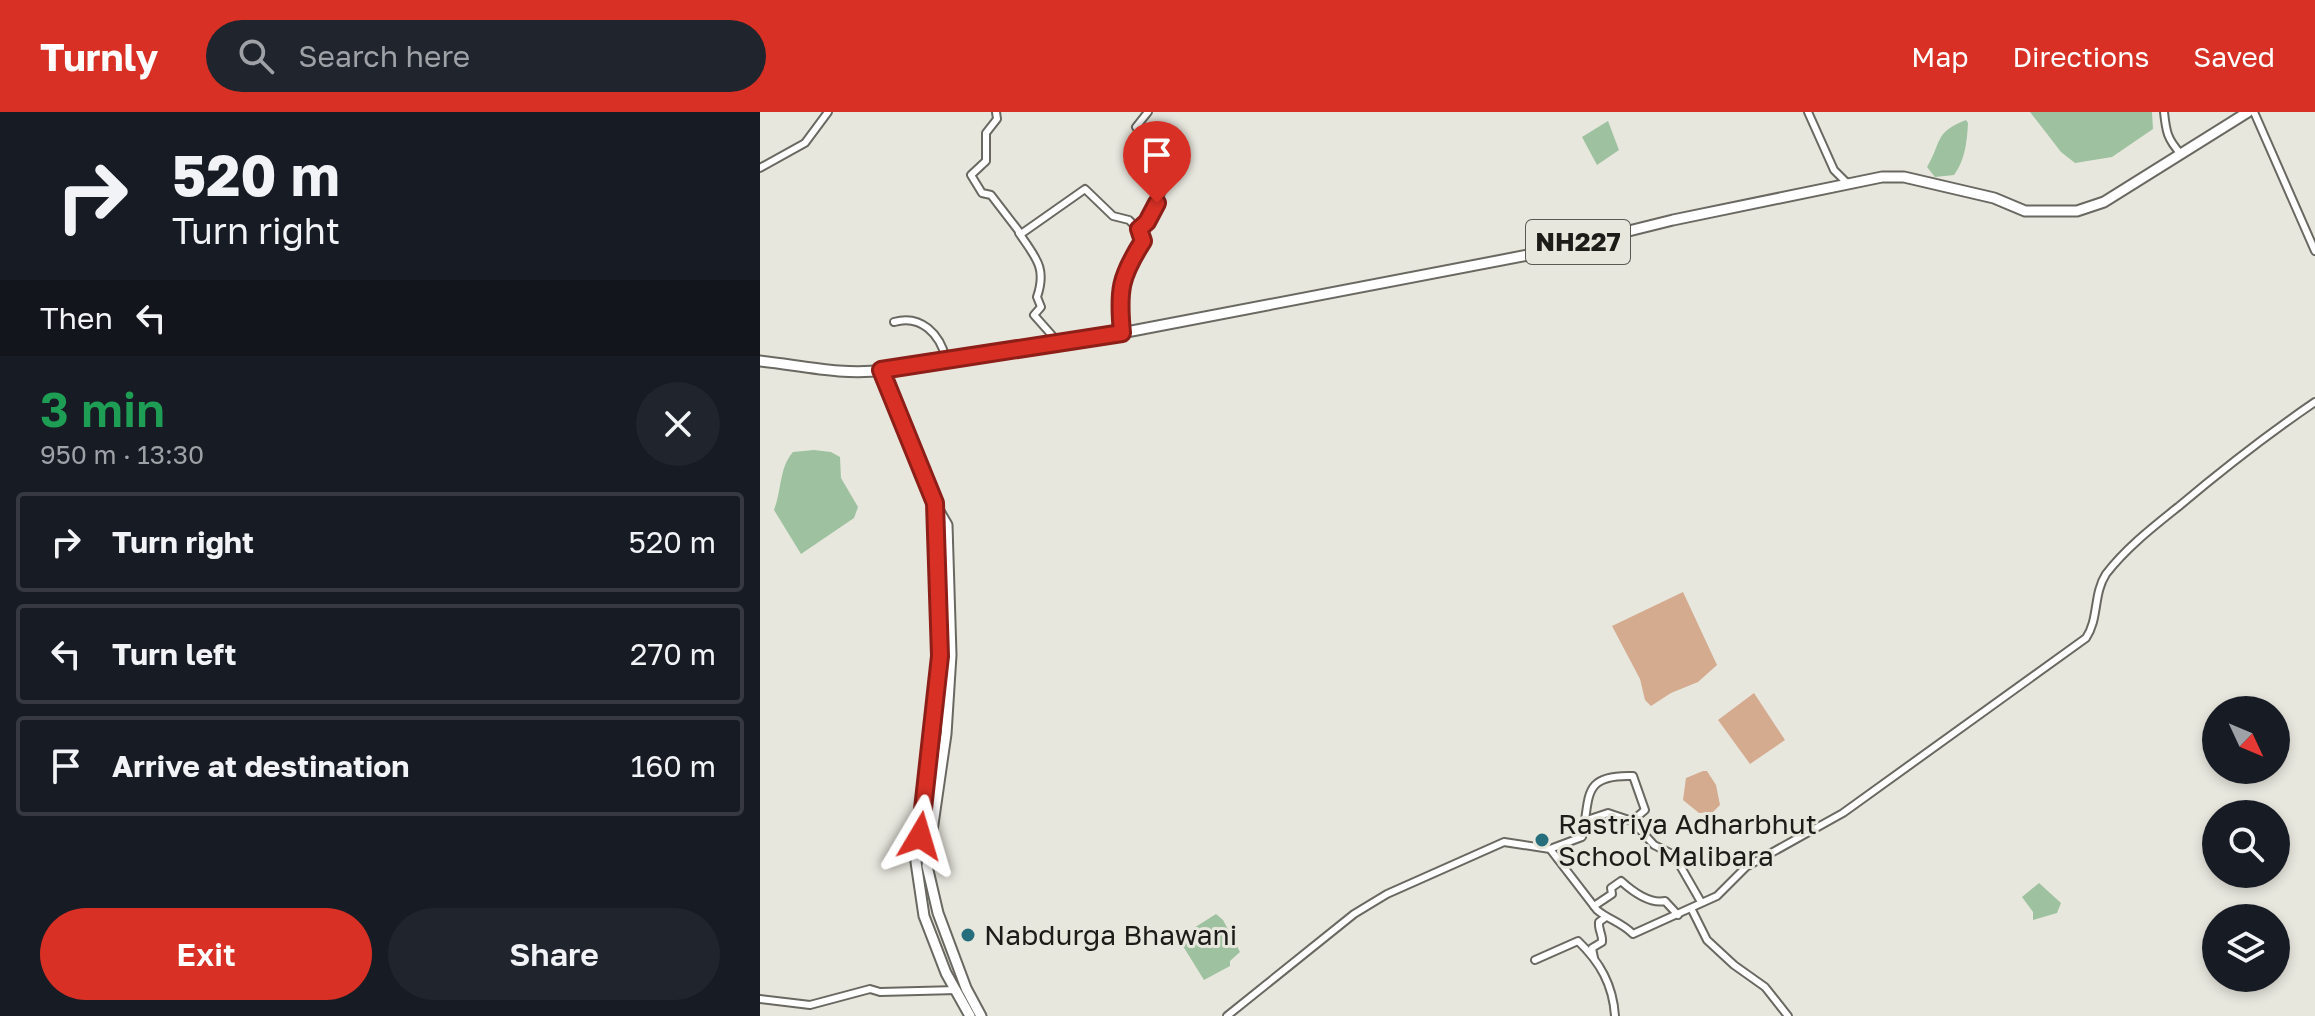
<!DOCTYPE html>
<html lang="en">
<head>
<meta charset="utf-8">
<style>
	body { margin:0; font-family:"Golos Text",sans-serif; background:#20242c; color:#f1f3f6; height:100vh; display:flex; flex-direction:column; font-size:30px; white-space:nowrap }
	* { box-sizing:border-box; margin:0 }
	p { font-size:26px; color:#9ea1a6 }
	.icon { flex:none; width:44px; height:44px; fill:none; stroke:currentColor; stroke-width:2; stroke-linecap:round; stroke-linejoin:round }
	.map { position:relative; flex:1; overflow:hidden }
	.details { display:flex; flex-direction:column; background:#171b24; width:760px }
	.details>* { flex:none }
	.guide { background:#171b24; color:#f1f3f6; overflow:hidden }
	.needle { width:52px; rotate:134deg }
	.buttons { position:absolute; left:1442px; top:584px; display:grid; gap:16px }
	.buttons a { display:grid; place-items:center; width:88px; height:88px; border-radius:50%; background:#171b24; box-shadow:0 4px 12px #0003; font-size:40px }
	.pin { position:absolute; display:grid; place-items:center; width:68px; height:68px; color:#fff; margin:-82px -34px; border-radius:50% 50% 50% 0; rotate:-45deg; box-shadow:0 0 8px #0007 }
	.pin .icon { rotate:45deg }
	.me { position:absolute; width:88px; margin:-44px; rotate:7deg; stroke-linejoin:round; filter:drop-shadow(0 0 6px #0008) }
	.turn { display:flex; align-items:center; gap:28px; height:168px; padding:0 40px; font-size:36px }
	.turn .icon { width:104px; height:104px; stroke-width:2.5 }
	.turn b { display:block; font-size:56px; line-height:68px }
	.then { display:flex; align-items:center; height:76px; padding:0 40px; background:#0003; gap:16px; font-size:30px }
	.round { display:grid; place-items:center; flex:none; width:84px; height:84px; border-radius:42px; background:#20242c }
	.overview { display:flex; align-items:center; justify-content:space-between; height:136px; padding:0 40px }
	h1 { font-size:48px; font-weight:600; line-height:60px; color:#1e9e55 }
	.primary-button { display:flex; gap:16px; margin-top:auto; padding:16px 40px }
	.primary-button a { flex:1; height:92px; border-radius:48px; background:#d93025; color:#fff; font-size:32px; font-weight:600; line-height:92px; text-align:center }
	.primary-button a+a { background:#20242c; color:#f1f3f6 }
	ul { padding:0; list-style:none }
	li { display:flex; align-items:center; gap:24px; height:100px; margin:0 16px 12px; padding:0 24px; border:4px solid #363941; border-radius:8px }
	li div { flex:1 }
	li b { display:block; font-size:30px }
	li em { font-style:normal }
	header { display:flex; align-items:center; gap:48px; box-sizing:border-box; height:112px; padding:0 40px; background:#d93025; color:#fff }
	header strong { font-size:38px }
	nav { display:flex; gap:44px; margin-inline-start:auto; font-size:28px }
	.search { width:560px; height:72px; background:#20242c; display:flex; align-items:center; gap:20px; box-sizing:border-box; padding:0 28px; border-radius:44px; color:#9ea1a6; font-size:30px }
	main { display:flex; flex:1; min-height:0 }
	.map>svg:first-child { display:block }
	.forest { fill:#d4ab8f }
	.water { fill:#9ec29f }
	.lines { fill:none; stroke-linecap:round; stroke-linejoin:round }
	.minor-casing { stroke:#696861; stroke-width:10 }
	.highway-casing { stroke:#696861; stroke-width:13 }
	.minor { stroke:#fff; stroke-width:6 }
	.highway { stroke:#fff; stroke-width:9 }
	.route-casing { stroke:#8d1f18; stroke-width:20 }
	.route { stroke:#d93025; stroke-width:14 }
	.poi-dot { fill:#276e7c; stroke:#e8e7de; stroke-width:3 }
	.labels { text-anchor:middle; stroke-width:6; stroke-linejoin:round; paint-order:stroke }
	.shield { fill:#e8e7de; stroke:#595954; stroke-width:2 }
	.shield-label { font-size:26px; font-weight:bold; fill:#1c1c19 }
	.poi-label { font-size:28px; fill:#1c1c19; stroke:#e8e7de; text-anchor:start }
</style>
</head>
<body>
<header>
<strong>Turnly</strong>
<div class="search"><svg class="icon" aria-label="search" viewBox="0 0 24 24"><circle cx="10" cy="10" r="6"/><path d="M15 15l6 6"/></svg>Search here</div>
<nav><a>Map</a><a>Directions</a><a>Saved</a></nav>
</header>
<main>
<section class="details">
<div class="guide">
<div class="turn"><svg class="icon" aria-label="right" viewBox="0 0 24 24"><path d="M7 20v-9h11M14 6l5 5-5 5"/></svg><div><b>520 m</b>Turn right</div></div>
<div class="then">Then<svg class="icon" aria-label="left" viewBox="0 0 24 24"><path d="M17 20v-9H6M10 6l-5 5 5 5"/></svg></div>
</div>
<div class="overview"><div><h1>3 min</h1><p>950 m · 13:30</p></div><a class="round"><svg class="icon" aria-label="close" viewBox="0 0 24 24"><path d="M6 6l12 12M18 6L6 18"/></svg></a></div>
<ul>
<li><svg class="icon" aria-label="right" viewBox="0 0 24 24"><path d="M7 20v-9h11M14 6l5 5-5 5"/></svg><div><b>Turn right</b></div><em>520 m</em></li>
<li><svg class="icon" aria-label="left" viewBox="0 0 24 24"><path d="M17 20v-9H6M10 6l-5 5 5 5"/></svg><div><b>Turn left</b></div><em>270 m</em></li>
<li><svg class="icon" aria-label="arrive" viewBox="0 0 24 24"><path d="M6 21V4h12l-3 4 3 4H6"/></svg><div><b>Arrive at destination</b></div><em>160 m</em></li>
</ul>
<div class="primary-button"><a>Exit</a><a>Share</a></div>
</section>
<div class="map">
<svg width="1555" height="904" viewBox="0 0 1555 904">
	<rect width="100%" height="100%" fill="#e8e7de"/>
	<g class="forest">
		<path d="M923,480l34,73 -19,17 -27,11 -20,13 -6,-6 -5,-21 -28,-53z"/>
		<path d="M994,581l31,47 -35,24 -32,-44z"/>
		<path d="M943,659h4l9,14 4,20 -7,7 -14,1 -16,-13 3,-22z"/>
	</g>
	<g class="water">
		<path d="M1270,0h122l1,17 -41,28 -37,6 -14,-11z"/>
		<path d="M1206,8l2,3c-1,19 -3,37 -14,52l-19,2 -8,-10c15,-25 7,-35 39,-47z"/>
		<path d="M848,9l11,29 -22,15 -15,-28z"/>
		<path d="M54,338l17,2 9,5 1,21 17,29 -4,11 -53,36 -27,-44c8,-21 5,-42 19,-58z"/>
		<path d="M1279,771l22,20 -4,10 -24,7v-8l-11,-15z"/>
		<path d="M456,802l7,6 17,32 -10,9v5l-26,14 -26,-42z"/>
	</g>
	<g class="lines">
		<defs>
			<g id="minor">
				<path d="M236,0l1,7 -11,14v28l-15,14 11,18 9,2 30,39 64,-45 28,27 16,4 14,14c0,14 -13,21 -17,34 -7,21 -6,44 -4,65"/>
				<path d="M1048,0l26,58 14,14"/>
				<path d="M1404,0c2,19 3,27 17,42"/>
				<path d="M1494,0l61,139"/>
				<path d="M0,56l45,-25 23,-31"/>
				<path d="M379,117l8,-7 15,-31 -10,-13 10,-13 -26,-38 12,-15"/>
				<path d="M259,121c17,25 28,35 18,64l4,10 -7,8 23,26"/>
				<path d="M134,210c27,-8 46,12 52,37"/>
				<path d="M824,709l24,-8 24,8"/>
				<path d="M790,737l32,-12c9,-39 -2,-63 51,-61l12,34 -13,11 22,24 20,10 27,47"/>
				<path d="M834,794l18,-12 -1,-6 10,-7c11,10 29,23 44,20l13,14"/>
				<path d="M932,798l15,30 27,25 31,22 23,29"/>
				<path d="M834,846l-2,-10 10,-6c1,-7 -4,-12 -3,-20l7,-5"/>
				<path d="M775,848l43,-19c22,21 35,44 37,75"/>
				<path d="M0,887l50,6 60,-16 10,3 77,-2"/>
				<path d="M467,904l127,-102 33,-20 117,-52 46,7 47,61c12,10 24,12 36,24l84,-38 29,-29 97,-54 243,-175c13,-19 7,-44 20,-64 20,-26 47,-47 72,-67 44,-37 90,-73 137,-105"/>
			</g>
			<g id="highway">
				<path d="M0,249c39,4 84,15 123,9 68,-12 138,-27 207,-31l454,-87 129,-32 209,-43h22l90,21 31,13h52l27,-9 144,-90"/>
				<path d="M121,258l54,133 5,153 -24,206 8,54 22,57 24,43"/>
				<path d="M176,394l11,19 4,130 -5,79 -19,132 11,47 28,75 15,28"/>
			</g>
		</defs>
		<use href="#minor" class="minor-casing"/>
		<use href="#highway" class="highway-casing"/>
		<use href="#minor" class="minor"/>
		<use href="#highway" class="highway"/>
	</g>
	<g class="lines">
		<defs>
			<path id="route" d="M160,724l20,-180 -5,-153 -54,-133 241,-37c-4,-43 -2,-56 21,-92l-4,-12 8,-7 10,-19"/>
		</defs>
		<use href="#route" class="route-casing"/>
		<use href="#route" class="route"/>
	</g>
	<g class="poi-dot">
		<circle cx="782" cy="728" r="8"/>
		<circle cx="208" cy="823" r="8"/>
	</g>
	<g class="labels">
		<rect class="shield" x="766" y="108" width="104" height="44" rx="6"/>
		<g class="shield-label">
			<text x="818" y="139">NH227</text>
		</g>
		<g class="poi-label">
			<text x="798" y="722">Rastriya Adharbhut<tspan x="798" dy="32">School Malibara</tspan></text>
			<text x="224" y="833">Nabdurga Bhawani</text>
		</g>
	</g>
</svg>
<div class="buttons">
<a><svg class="needle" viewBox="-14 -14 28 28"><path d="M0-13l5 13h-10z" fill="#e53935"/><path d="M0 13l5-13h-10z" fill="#9ea1a6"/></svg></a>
<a><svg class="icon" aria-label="search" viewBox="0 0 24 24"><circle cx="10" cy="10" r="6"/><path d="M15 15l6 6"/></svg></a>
<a><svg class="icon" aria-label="layers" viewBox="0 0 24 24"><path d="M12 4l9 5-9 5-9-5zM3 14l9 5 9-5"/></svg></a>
</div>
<div class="pin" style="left:397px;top:91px;background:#d93025"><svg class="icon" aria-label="arrive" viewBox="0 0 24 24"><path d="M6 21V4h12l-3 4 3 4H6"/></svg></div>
<svg class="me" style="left:160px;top:724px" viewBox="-20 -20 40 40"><path d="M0-17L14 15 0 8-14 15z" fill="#d93025" stroke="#fff" stroke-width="4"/></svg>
</div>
</main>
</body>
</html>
